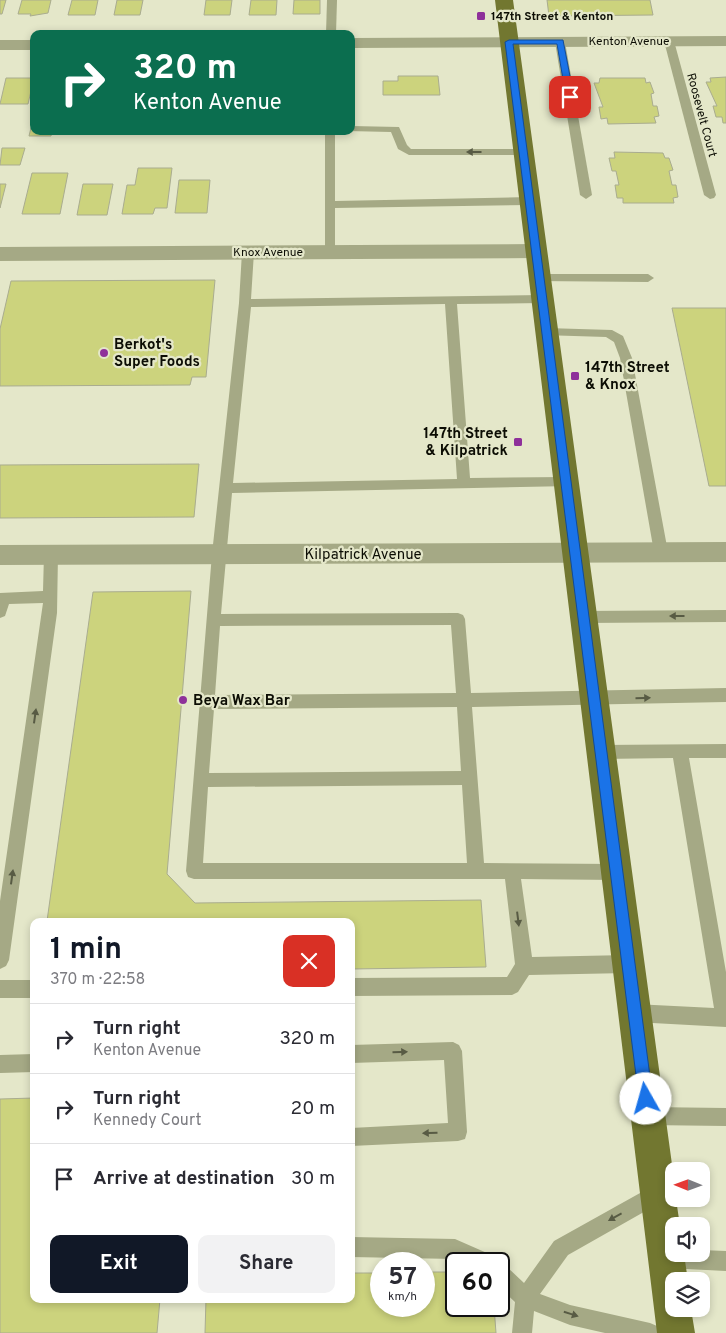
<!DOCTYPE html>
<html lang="en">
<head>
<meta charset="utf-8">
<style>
	body { margin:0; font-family:Overpass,sans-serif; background:#f2f2f3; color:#2b2b33; height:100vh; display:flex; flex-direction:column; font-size:19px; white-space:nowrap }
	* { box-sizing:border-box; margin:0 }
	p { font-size:16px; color:#7c7c81 }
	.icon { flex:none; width:28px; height:28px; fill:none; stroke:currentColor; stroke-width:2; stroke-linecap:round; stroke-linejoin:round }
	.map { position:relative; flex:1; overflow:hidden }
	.sheet { position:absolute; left:30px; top:918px; width:325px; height:385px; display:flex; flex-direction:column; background:#fff; border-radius:10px; box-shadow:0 2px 8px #0003 }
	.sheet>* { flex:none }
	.hud { position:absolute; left:30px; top:30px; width:325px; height:105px; border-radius:10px; box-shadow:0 2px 8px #0003; background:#0b6e4f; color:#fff; overflow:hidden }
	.needle { width:32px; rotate:271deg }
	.buttons { position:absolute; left:665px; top:1162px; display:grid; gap:10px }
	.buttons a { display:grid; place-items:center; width:45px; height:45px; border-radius:10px; background:#fff; box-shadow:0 2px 8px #0003; font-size:25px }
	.speed { position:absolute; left:370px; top:1252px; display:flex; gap:10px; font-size:25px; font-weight:700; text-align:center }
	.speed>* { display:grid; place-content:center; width:65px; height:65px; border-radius:50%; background:#fff; box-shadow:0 2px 8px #0003; line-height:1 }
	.speed small { font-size:12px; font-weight:400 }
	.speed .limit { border:2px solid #111; border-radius:8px; background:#fff; color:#111 }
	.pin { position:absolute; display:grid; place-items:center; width:42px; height:42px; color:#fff; margin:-21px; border-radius:10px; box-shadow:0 2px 8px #0006 }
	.me { position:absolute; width:55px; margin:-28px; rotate:353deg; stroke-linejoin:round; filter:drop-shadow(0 0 4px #0008) }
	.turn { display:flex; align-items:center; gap:18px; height:105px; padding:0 20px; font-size:22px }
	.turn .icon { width:65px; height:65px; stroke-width:2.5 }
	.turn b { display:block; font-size:35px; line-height:42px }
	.round { display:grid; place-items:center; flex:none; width:52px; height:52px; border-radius:10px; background:#f2f2f3 }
	.overview { display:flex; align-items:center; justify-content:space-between; height:85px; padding:0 20px }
	h1 { font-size:30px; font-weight:700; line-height:38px; color:#111827 }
	.cta { display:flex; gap:10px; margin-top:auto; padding:10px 20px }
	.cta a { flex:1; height:58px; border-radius:10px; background:#111827; color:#fff; font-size:20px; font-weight:700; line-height:58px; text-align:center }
	.cta a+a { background:#f2f2f3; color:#2b2b33 }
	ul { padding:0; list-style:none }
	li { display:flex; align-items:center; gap:15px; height:70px; padding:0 20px; border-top:1px solid #e1e1e2 }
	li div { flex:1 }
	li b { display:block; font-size:19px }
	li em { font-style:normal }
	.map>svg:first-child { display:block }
	.building { fill:#ccd37d; stroke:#a9ac8f }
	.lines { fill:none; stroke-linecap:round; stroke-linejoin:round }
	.lane { fill:#a5a985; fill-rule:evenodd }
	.street { fill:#a5a985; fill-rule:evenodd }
	.primary { fill:#727730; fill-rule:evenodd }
	.oneway { fill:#585b44 }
	.route { fill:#1a73e8; stroke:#114b97 }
	.poi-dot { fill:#8e309a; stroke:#e4e7c9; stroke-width:2 }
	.labels { text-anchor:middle; stroke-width:4.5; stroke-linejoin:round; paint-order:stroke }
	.far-poi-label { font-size:12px; font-weight:bold; fill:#0c0d04; stroke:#e4e7c9; text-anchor:start }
	.far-street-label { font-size:12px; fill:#0c0d04; stroke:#e4e7c9 }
	.poi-label { font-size:15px; font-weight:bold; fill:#0c0d04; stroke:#e4e7c9; text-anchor:start }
	.street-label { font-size:15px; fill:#0c0d04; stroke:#e4e7c9 }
</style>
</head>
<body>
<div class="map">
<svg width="726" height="1333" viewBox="0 0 726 1333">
	<rect width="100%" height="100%" fill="#e4e7c9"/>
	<g class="building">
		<path d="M0,0h6l-4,14h-2z"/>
		<path d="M22,0h29l-3,13 -18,3 1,-2h-13z"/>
		<path d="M72,0h26l-3,15h-27z"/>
		<path d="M117,0h26l-3,15h-26z"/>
		<path d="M206,0h26l-2,15h-26z"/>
		<path d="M251,0h26l-1,15h-27z"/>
		<path d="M294,0h26v14h-27z"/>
		<path d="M547,0h103l3,15 -104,1z"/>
		<path d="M398,76h40l2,19h-57v-14h15z"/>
		<path d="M726,77v46h-3l-1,-6h-6l-3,-11h4l-11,-24h5l-1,-4z"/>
		<path d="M6,78h28l-6,26h-28z"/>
		<path d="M600,78h45l1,5 4,-1 4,11 -3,1 2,12h4l2,10 -5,1 2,6 -48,1 -1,-6 -6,1 -2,-12h4l-9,-24h5z"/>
		<path d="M33,120l1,11h18l-1,5h-22z"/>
		<path d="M2,148h23l-5,17h-20z"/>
		<path d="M614,152l49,1 2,5h4l4,12 -4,1 3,14h4l2,12 -5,1 1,5h-51v-5h-6l-2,-13h4l-3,-14h-4l-3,-13h6z"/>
		<path d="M138,168h34l-5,40h-12l-2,6h-31l5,-29h8z"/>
		<path d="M32,173h36l-8,41h-38z"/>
		<path d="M179,180h31l-3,33h-32z"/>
		<path d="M0,184h6l-6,24z"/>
		<path d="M83,184h30l-6,31h-30z"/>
		<path d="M215,280l-9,97h-14l-2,8 -190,1v-57l11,-48z"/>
		<path d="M672,308h54v178h-17z"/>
		<path d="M199,464l-5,53 -194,1v-53z"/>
		<path d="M191,591l-24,283 28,29 286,-3 5,67 -135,2v-48h-304l46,-329z"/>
		<path d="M34,1098v201h126l-3,34h-157v-234z"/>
		<path d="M424,1272h32v34h38l2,27h-291l1,-34h145v-26h30v33h43z"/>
	</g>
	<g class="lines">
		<g class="lane">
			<path d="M327,0h10l-1,34h-10z"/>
			<path d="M560,39l5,3 27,153 -6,4 -6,-4 -25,-153z"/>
			<path d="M666,39l8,2 42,154 -2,3 -4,1 -6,-4 -40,-154z"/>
			<path d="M351,126l48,1 8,18 4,4h112l5,3 -5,3h-114l-11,-6 -7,-17 -44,-1h4z"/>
			<path d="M325,131h10v70l195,-4 6,4 -6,4 -195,3v44l-6,4 -4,-1z"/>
			<path d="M248,248l6,4 -3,47 291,-4 6,4 -6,4 -85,1 13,174 96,-1 7,5 -2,4 -339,7 -11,121 237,-1 5,2 2,4 6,74 255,-5v14l-254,5 12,156 132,1 6,2 2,6 -2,6 -6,2 -95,-1 11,78 96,-2 6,3 3,6 -3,6 -6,3 -99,2 -11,17 -6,3 -161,1v-18l156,-1 8,-13 -10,-85h-311l-6,-2 -2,-6 26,-317 27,-251 3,-51zM445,304l12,175 -224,4 18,-176zM451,625l5,68 -241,2 5,-69zM457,707l4,64 -252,2 5,-64zM462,785l5,78h-264l5,-76z"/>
			<path d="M539,274h109l6,4 -6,4 -113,-1v-6z"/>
			<path d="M546,328l66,2 11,6 9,22 36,194 -2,4h-10l-2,-4 -34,-194 -6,-16 -8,-5 -64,-2 -2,-3z"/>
			<path d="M51,548l5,2 2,4 -1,59 -48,347 -3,6 -6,3v-68l43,-298 -34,1 -4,12 -5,2v-25l43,-2 1,-37 2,-4z"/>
			<path d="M726,610v12l-143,1 -5,-2 -2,-4 2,-4 5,-2z"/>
			<path d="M726,744v14h-37l37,214v55l-92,-5 -6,-3 -3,-6 3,-6 6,-3 80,4 -41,-250 -72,1 -6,-2 -2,-5 2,-5 6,-2z"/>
			<rect x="0" y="980" width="34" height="18"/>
			<path d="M453,1042l6,3 3,6 5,81 -2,7 -7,2 -107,5v-18l97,-5 -4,-63 -93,3v-18z"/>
			<path d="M34,1054v18l-34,1v-18z"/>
			<path d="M648,1107l78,1v18l-78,-1 -7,-2 -2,-7 2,-7z"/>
			<path d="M658,1183l7,3 3,7 -3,7 -97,55 -28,39 30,11 80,18 7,3 3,7h-55l-35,-8 -36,-14 -2,22h-20l3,-31 -16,-15v-23h-33l-11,-5 -104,-2v-20l104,2 41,18 3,6 7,3 18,17 30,-42z"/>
			<path d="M666,1248h8v6h27v-4l25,1v20l-60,-3 -7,-3 -3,-7 3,-7z"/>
		</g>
		<g class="street">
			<path d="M726,36v10l-375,2v-10z"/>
			<rect x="0" y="40" width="34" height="10"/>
			<path d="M536,244l8,2 3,5 -3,5 -8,2 -536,3v-14z"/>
			<path d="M726,542v20l-726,3v-20z"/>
		</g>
		<path class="primary" d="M495,0h18l161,1179v20h2l4,27h-6v28h10l4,27h-14v28h17l4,24h-38z"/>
	</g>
	<defs><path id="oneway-solid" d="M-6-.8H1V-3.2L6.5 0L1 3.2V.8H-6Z" transform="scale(1.25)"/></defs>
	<g class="oneway">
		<use href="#oneway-solid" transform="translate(474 152) rotate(180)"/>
		<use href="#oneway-solid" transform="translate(677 616) rotate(180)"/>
		<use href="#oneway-solid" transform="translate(643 698) rotate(-2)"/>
		<use href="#oneway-solid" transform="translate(35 716) rotate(-82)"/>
		<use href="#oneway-solid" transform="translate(12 877) rotate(-82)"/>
		<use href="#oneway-solid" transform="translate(518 919) rotate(83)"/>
		<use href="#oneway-solid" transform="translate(400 1052) rotate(-2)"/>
		<use href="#oneway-solid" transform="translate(430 1133) rotate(178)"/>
		<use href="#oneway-solid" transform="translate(615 1217) rotate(151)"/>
		<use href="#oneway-solid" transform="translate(571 1314) rotate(17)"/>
	</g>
	<path class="route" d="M509,40h54l11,57 -4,3 -4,-3 -9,-53h-44l140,1055 -2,5 -5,2 -5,-2 -2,-5 -134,-1057z"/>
	<g class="poi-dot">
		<rect x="476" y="11" width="10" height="10" rx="2.5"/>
		<circle cx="104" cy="353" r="5"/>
		<rect x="570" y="371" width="10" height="10" rx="2.5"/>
		<rect x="513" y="437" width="10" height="10" rx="2.5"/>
		<circle cx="183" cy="700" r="5"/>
	</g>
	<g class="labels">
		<g class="far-poi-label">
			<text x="491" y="20">147th Street &amp; Kenton</text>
		</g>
		<g class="far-street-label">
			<text x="629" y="45">Kenton Avenue</text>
			<text transform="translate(702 115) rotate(75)" y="4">Roosevelt Court</text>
			<text x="268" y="256">Knox Avenue</text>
		</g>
		<g class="poi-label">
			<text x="114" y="349">Berkot's<tspan x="114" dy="17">Super Foods</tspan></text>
			<text x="585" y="372">147th Street<tspan x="585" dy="17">&amp; Knox</tspan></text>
			<text x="508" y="438" text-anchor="end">147th Street<tspan x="508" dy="17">&amp; Kilpatrick</tspan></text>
			<text x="193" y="705">Beya Wax Bar</text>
		</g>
		<g class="street-label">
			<text x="363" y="559">Kilpatrick Avenue</text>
		</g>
	</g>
</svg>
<div class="buttons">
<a><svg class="needle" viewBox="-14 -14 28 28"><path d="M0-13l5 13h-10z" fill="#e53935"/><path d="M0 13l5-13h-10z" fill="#7c7c81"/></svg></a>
<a><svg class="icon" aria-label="sound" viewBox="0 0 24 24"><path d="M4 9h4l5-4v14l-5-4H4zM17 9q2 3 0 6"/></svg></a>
<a><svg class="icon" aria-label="layers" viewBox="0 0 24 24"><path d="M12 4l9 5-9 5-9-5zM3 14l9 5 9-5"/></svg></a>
</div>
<div class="speed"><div>57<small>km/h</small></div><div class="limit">60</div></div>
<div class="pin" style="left:570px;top:97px;background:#d93025"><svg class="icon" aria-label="arrive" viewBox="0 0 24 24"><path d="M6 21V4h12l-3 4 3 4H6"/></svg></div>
<svg class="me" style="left:646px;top:1099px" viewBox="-20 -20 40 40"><circle r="19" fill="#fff"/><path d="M0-13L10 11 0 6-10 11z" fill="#1a73e8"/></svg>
<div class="hud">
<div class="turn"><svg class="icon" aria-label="right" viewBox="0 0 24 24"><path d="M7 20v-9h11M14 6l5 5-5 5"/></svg><div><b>320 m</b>Kenton Avenue</div></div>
</div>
<section class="sheet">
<div class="overview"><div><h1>1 min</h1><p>370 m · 22:58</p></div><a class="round" style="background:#d93025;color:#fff"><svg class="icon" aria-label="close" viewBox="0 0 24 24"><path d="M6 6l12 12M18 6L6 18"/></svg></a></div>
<ul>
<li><svg class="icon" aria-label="right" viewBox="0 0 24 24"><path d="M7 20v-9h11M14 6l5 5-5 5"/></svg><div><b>Turn right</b><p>Kenton Avenue</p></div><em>320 m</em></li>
<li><svg class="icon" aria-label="right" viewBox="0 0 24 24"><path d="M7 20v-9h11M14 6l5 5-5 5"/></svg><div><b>Turn right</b><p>Kennedy Court</p></div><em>20 m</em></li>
<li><svg class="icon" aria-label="arrive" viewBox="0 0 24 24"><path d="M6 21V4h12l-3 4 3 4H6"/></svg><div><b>Arrive at destination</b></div><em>30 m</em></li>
</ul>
<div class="cta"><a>Exit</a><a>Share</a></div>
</section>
</div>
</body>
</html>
